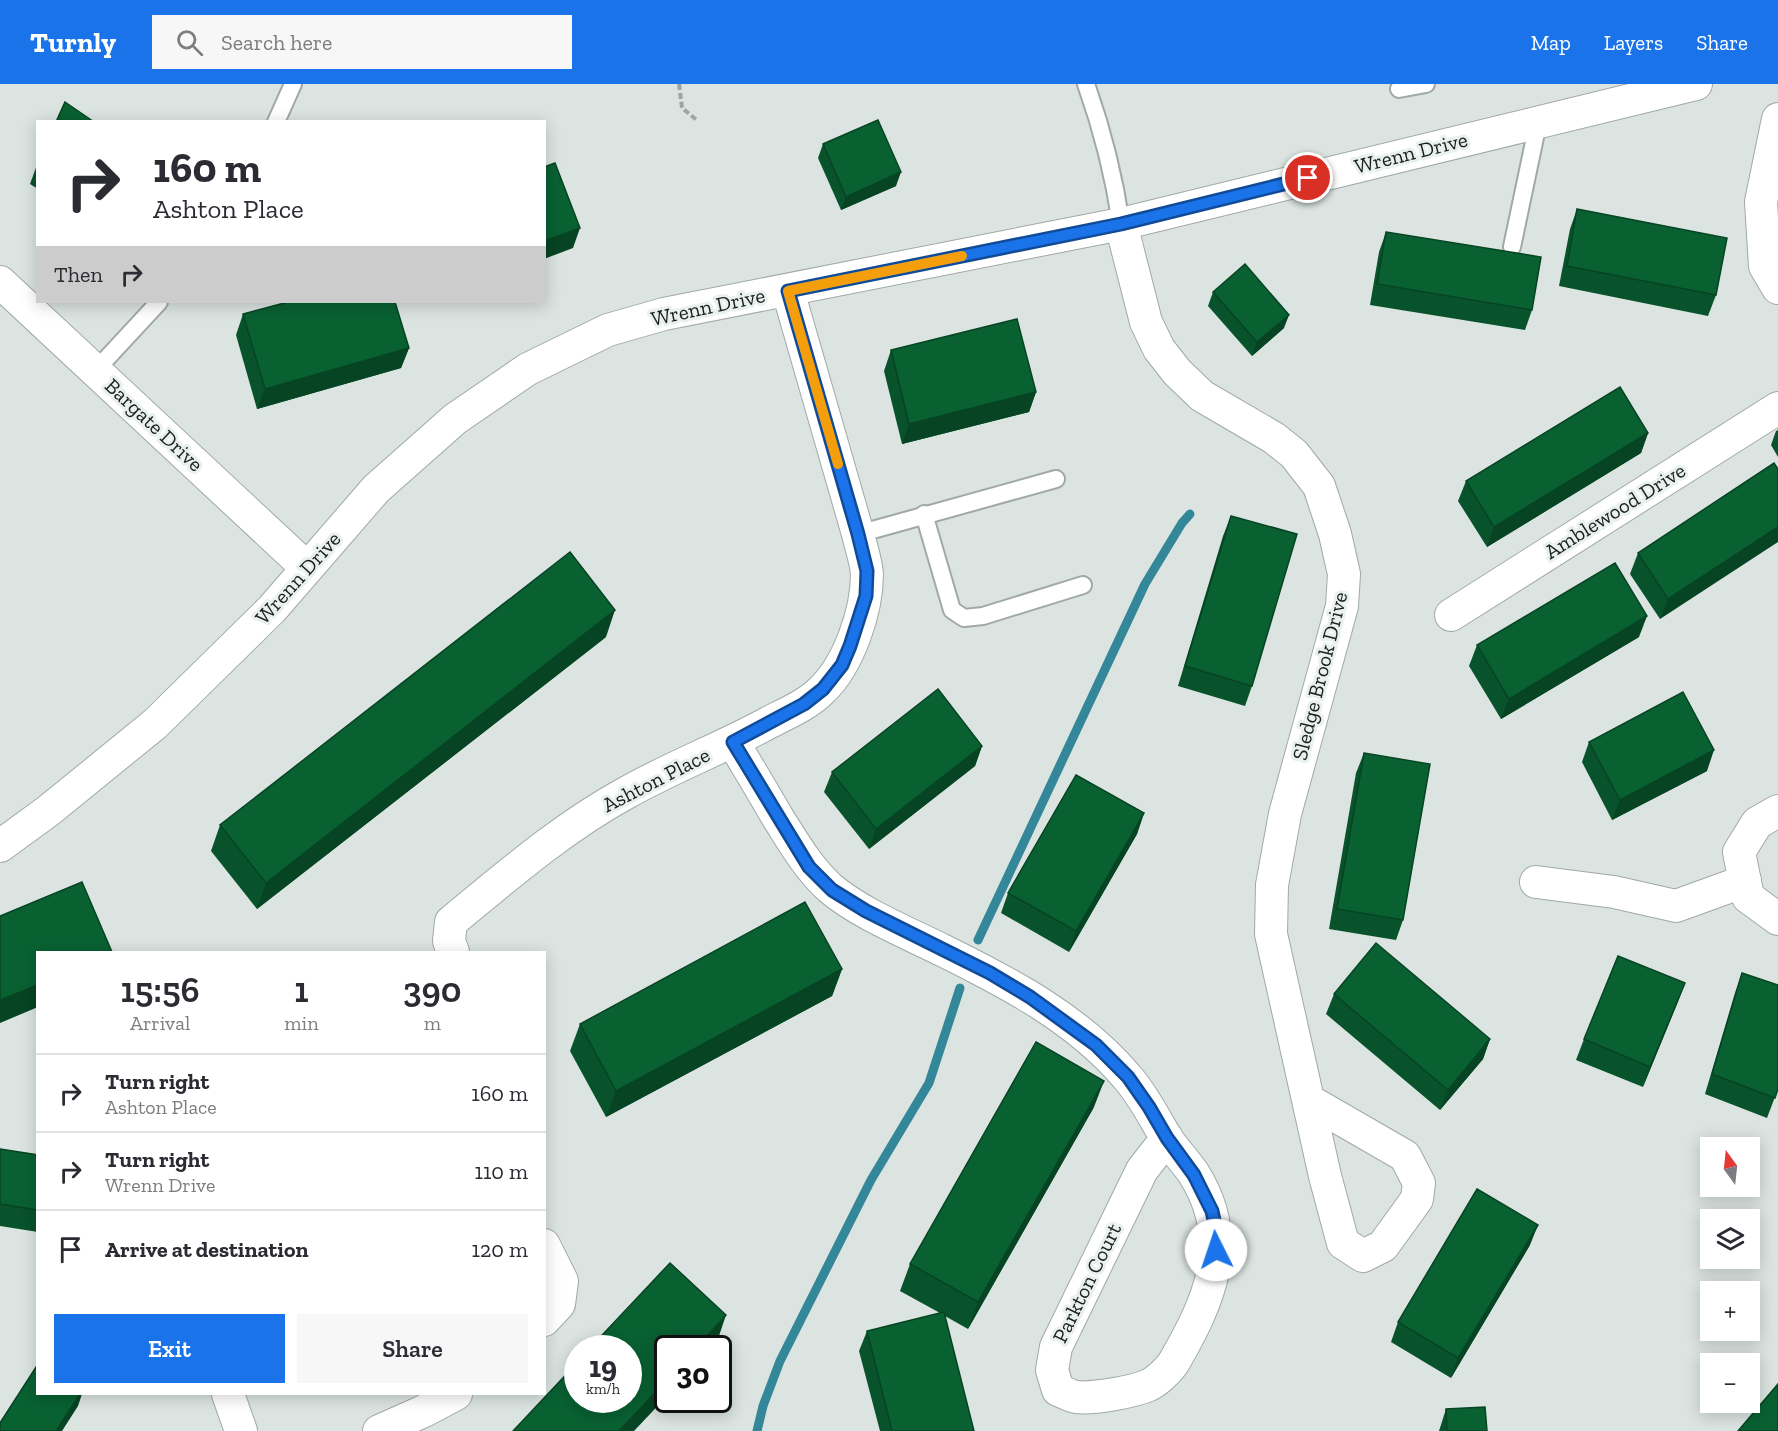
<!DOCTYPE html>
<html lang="en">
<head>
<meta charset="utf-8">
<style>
	body { margin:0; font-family:"Zilla Slab",serif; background:#f7f7f7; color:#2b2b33; height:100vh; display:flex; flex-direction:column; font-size:22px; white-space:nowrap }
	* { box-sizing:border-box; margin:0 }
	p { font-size:20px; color:#7c7c81 }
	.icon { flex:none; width:33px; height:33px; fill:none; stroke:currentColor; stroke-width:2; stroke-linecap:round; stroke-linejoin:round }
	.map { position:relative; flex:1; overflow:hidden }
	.side { position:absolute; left:36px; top:867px; width:510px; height:444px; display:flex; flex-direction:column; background:#fff; border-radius:0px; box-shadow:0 3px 15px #0003 }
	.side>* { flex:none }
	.top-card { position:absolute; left:36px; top:36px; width:510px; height:183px; border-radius:0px; box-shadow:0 3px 15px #0003; background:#fff; color:#2b2b33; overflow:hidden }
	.needle { width:39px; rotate:345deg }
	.controls { position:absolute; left:1700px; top:1053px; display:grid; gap:12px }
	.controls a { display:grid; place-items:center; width:60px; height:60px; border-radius:0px; background:#fff; box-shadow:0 3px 15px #0003; font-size:30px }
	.speed { position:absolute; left:564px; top:1251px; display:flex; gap:12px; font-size:30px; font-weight:700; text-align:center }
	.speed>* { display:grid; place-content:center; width:78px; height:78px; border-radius:50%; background:#fff; box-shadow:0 3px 15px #0003; line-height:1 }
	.speed small { font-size:15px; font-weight:400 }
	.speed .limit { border:3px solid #111; border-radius:9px; background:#fff; color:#111 }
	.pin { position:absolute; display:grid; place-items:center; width:51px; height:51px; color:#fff; margin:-26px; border:3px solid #fff; border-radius:50%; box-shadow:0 2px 6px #0007 }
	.me { position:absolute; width:66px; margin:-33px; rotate:356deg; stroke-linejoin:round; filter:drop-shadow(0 0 4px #0008) }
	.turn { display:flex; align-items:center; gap:21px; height:126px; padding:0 18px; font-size:27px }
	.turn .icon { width:78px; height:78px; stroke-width:2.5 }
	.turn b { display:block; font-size:42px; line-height:51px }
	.then { display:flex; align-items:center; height:57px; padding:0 18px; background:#0003; gap:12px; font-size:22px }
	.eta { display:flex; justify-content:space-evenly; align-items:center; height:102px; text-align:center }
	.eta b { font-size:36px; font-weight:600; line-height:42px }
	.action { display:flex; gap:12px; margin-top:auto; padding:12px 18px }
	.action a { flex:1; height:69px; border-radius:0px; background:#1a73e8; color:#fff; font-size:24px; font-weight:600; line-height:69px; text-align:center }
	.action a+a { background:#f7f7f7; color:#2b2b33 }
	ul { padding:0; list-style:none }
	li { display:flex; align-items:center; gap:18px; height:78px; padding:0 18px; border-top:2px solid #e1e1e2 }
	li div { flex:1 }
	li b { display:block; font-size:22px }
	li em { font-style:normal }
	header { display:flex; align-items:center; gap:36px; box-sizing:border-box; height:84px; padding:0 30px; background:#1a73e8; color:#fff }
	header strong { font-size:28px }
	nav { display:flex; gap:33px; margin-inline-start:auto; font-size:21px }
	.search { width:420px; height:54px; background:#f7f7f7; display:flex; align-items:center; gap:15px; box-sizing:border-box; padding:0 21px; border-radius:0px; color:#7c7c81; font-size:22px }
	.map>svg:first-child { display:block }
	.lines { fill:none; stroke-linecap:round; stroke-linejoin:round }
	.stream { stroke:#348798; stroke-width:9 }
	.service-casing { stroke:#a0a9a6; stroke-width:20 }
	.minor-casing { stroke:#a0a9a6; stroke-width:34 }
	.path { stroke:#9da4a2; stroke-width:4; stroke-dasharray:6 3; stroke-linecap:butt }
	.service { stroke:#fff; stroke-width:16 }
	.minor { stroke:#fff; stroke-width:32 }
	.wall { fill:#08532b }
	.shaded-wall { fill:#064423 }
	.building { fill:#096132; stroke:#064423; stroke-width:1.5 }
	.route-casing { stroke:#114b97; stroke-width:15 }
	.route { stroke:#1a73e8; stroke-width:10 }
	.slow { stroke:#f59e0b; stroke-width:10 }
	.labels { text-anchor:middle; stroke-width:6; stroke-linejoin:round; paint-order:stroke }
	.street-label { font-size:21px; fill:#1b1e1d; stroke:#e8f1ee }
</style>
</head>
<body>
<header>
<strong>Turnly</strong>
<div class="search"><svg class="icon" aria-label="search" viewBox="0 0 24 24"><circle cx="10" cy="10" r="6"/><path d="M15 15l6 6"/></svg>Search here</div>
<nav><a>Map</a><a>Layers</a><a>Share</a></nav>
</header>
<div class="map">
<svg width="1778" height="1347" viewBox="0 0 1778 1347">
	<rect width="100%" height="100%" fill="#dbe4e1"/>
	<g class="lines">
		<g class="stream">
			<path d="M978,856l167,-356 37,-61 8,-9"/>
			<path d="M757,1347l6,-25 17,-45 91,-181 58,-97 31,-95"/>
		</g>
		<defs>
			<g id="service">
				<path d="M1086,0c16,45 28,92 35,140"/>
				<path d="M1399,5l27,-5"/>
				<path d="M276,38l17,-38"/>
				<path d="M1512,163l26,-124"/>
				<path d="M95,287l64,-69"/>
				<path d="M924,430l28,96 12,8 19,-2 100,-31"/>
				<path d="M858,450l198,-55"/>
			</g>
			<g id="minor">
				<path d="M1778,35l-17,83 4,64 13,22"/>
				<path d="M1121,140l25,98 13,27 18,23 25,24 72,42 20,16 25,32 16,48 9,40 -2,32 -57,208 -13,71 -1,49 54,242 18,67 20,13 20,-10 34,-47 2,-16 -14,-27 -97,-56"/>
				<path d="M0,198l307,286"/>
				<path d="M1451,531l327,-207"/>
				<path d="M733,658c15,25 30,50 45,76 16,25 30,50 52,70 29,25 78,45 112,62 67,33 136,69 185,127 17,19 27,41 40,62 8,12 19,23 27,35 42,67 16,126 -20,188 -5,8 -17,19 -25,23 -16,7 -56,14 -73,12 -6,-1 -12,-5 -18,-7l-6,-20 4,-23 86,-177 25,-32"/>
				<path d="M1778,727l-21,12 -18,29 9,45 30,22"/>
				<path d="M0,762l48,-35 107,-87 117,-115 104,-120 79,-70 73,-50 80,-39 56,-16 457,-90 575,-140"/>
				<path d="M1536,798l78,10 62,14 69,-25"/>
				<path d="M453,868l-4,-11 2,-19c56,-46 111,-94 175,-129 46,-26 96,-45 142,-70 19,-10 39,-18 54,-33 27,-26 45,-79 45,-116 -1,-13 -6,-27 -9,-40l-70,-243"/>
				<path d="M544,1161l18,36 -3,23 -15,16"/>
				<path d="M228,1310l13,37"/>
				<path d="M379,1347l45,-20 32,-17"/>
			</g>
		</defs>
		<use href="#service" class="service-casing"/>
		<use href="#minor" class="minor-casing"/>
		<path class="path" d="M679,0l3,24 16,13"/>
		<use href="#service" class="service"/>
		<use href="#minor" class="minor"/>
	</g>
	<g class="wall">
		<path d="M823,60l73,42 -55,24 -23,-52z"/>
		<path d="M38,78v27l-8,-5z"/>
		<path d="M1577,125l139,86 -8,21 -149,-30 11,-57z"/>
		<path d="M1386,148l146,78 -7,20 -155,-25 9,-53z"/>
		<path d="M1213,208l71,36 -32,28 -44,-50z"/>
		<path d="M243,230l166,34 -8,20 -144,41 -21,-74z"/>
		<path d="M891,266l145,42 -7,20 -127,32 -18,-73z"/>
		<path d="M1778,346v27l-7,-12 5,-14z"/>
		<path d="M1648,349l-7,20 -154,94 -29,-46 8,-20z"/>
		<path d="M1774,379l-114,156 -30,-45 8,-21z"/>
		<path d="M1231,432l21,170 -7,20 -67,-20 45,-150z"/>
		<path d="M606,553l-349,272 -46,-58 9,-26z"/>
		<path d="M1639,553l-138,82 -32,-53 8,-21z"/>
		<path d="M1589,658l118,29 -95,49 -30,-58z"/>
		<path d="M982,662l-7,20 -106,83 -45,-57 8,-20z"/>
		<path d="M1364,669l39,167 -7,20 -67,-11 27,-156z"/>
		<path d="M1144,729l-7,21 -68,118 -68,-39 7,-20z"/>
		<path d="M842,885l-10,27 -226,121 -36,-66 10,-27z"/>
		<path d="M1742,889l36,116 -11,29 -62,-24 30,-101z"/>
		<path d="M1685,899l-42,104 -67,-27 8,-21z"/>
		<path d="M1334,910l156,45 -7,20 -43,51 -114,-96z"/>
		<path d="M1094,1023l-126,222 -23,-13 29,115h-94l-21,-80 8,-20 73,-18 -40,-22 10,-27z"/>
		<path d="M0,1065l38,6v77l-38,-6z"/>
		<path d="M1530,1161l-79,133 -60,-36 7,-20z"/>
		<path d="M1446,1325l41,22h-48z"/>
	</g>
	<g class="shaded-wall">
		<path d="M901,88l-5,14 -55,24 5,-13z"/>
		<path d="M580,144l-7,20 -29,11v-18z"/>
		<path d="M1289,231l-5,13 -32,28 5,-14z"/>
		<path d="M409,264l-8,20 -144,41 8,-20z"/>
		<path d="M1036,308l-7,20 -127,32 7,-20z"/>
		<path d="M1648,349l-7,20 -154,94 7,-20z"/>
		<path d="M1778,443v15l-118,77 8,-20z"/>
		<path d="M615,526l-9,27 -349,272 9,-26z"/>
		<path d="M1647,532l-8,21 -138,82 8,-20z"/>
		<path d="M982,662l-7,20 -106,83 7,-20z"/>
		<path d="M1714,666l-7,21 -95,49 8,-20z"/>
		<path d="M1144,729l-7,21 -68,118 7,-21z"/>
		<path d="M842,885l-10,27 -226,121 10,-26z"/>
		<path d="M1685,899l-8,21 -34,83 7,-20z"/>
		<path d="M38,901v22l-38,16v-23z"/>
		<path d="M1490,955l-7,20 -43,51 8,-20z"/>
		<path d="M1104,997l-10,26 -126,222 10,-27z"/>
		<path d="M1538,1141l-8,20 -79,133 7,-20z"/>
		<path d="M726,1231l-9,27 -6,6h-15z"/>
		<path d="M668,1295v16l-34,36h-15z"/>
		<path d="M80,1310h2l-4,12 -16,25h-6z"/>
	</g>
	<g class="building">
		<path d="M65,18l29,20h-38z"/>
		<path d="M878,36l23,52 -55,25 -23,-53z"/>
		<path d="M555,79l25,65 -36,13v-74z"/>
		<path d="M1577,125l150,29 -11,57 -149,-29z"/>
		<path d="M1386,148l155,25 -9,53 -155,-26z"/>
		<path d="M1245,180l44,51 -32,27 -44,-50z"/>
		<path d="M288,218h107l14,46 -144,41 -22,-75z"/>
		<path d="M1017,235l19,73 -127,32 -18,-74z"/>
		<path d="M1620,303l28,46 -154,94 -28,-46z"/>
		<path d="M1774,379l4,6v58l-110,72 -30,-46z"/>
		<path d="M1231,432l66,18 -45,152 -67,-20z"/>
		<path d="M570,468l45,58 -349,273 -46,-58z"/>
		<path d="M1615,479l32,53 -138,83 -32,-54z"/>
		<path d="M938,605l44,57 -106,83 -44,-57z"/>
		<path d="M1683,608l31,58 -94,50 -31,-58z"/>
		<path d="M1364,669l66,11 -27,156 -66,-11z"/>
		<path d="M1076,691l68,38 -68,118 -68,-38z"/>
		<path d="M82,798l30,70h-74v33l-38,15v-84z"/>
		<path d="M805,818l37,67 -226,122 -36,-67z"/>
		<path d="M1376,859l114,96 -42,51 -114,-96z"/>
		<path d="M1618,872l67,27 -35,84 -66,-28z"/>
		<path d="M1742,889l36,12v104l-3,9 -63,-24z"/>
		<path d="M1036,958l68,39 -126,221 -68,-38z"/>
		<path d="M0,1065l38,6v55l-38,-6z"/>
		<path d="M1477,1105l61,36 -80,133 -60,-36z"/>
		<path d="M670,1179l56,52 -30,33h-28v31l-49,52h-106l65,-69v38h50v-52h-38z"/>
		<path d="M944,1228l30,119h-82l-25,-100z"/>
		<path d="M38,1280v30h42l-24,37h-56v-8z"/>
		<path d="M1778,1300v47h-40z"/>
		<path d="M1485,1323l2,24h-40l-1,-22z"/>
	</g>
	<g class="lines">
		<defs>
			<path id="route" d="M1216,1166l1,-16 -5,-23 -18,-36 -27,-37 -18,-31 -21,-30 -32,-32 -66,-48 -40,-24 -124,-62 -34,-21 -23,-23 -76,-125 71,-38 19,-15 19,-24 8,-19 16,-50 1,-25 -9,-37 -70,-243 333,-67 187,-46"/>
		</defs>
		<use href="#route" class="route-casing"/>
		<use href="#route" class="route"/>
		<path class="slow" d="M838,380l-50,-173 174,-35"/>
	</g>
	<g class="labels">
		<g class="street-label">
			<text transform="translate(1411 69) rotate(-14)" y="7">Wrenn Drive</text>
			<text transform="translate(708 223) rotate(-12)" y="7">Wrenn Drive</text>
			<text transform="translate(154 341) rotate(43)" y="7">Bargate Drive</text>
			<text transform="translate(1615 427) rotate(-32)" y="7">Amblewood Drive</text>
			<text transform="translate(298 494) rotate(-48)" y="7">Wrenn Drive</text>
			<text transform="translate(1320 592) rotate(-76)" y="7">Sledge Brook Drive</text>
			<text transform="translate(656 696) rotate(-27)" y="7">Ashton Place</text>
			<text transform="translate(1087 1199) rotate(-64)" y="7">Parkton Court</text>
		</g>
	</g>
</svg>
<div class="controls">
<a><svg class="needle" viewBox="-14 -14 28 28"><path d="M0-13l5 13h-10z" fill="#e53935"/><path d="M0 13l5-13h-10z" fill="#7c7c81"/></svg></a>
<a><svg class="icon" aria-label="layers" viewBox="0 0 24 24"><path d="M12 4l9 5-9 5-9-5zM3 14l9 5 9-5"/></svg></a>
<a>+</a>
<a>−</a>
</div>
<div class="speed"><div>19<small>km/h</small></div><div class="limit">30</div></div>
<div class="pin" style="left:1308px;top:94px;background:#d93025"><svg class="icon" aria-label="arrive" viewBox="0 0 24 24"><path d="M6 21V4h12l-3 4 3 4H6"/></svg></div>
<svg class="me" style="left:1216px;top:1166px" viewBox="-20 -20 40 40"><circle r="19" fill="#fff"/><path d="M0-13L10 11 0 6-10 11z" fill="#1a73e8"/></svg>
<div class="top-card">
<div class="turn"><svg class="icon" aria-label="right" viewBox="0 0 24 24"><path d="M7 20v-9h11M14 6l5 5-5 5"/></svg><div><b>160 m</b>Ashton Place</div></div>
<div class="then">Then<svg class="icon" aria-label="right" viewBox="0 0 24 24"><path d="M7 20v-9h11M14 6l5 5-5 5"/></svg></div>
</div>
<section class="side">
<div class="eta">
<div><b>15:56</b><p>Arrival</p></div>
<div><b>1</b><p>min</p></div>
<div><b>390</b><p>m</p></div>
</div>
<ul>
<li><svg class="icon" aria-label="right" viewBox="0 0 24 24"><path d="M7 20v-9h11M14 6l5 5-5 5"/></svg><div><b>Turn right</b><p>Ashton Place</p></div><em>160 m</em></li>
<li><svg class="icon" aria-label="right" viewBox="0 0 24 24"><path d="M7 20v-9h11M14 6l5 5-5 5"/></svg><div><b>Turn right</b><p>Wrenn Drive</p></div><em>110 m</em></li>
<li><svg class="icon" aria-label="arrive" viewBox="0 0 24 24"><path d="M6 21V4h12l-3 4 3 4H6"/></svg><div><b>Arrive at destination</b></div><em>120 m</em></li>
</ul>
<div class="action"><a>Exit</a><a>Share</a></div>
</section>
</div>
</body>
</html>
